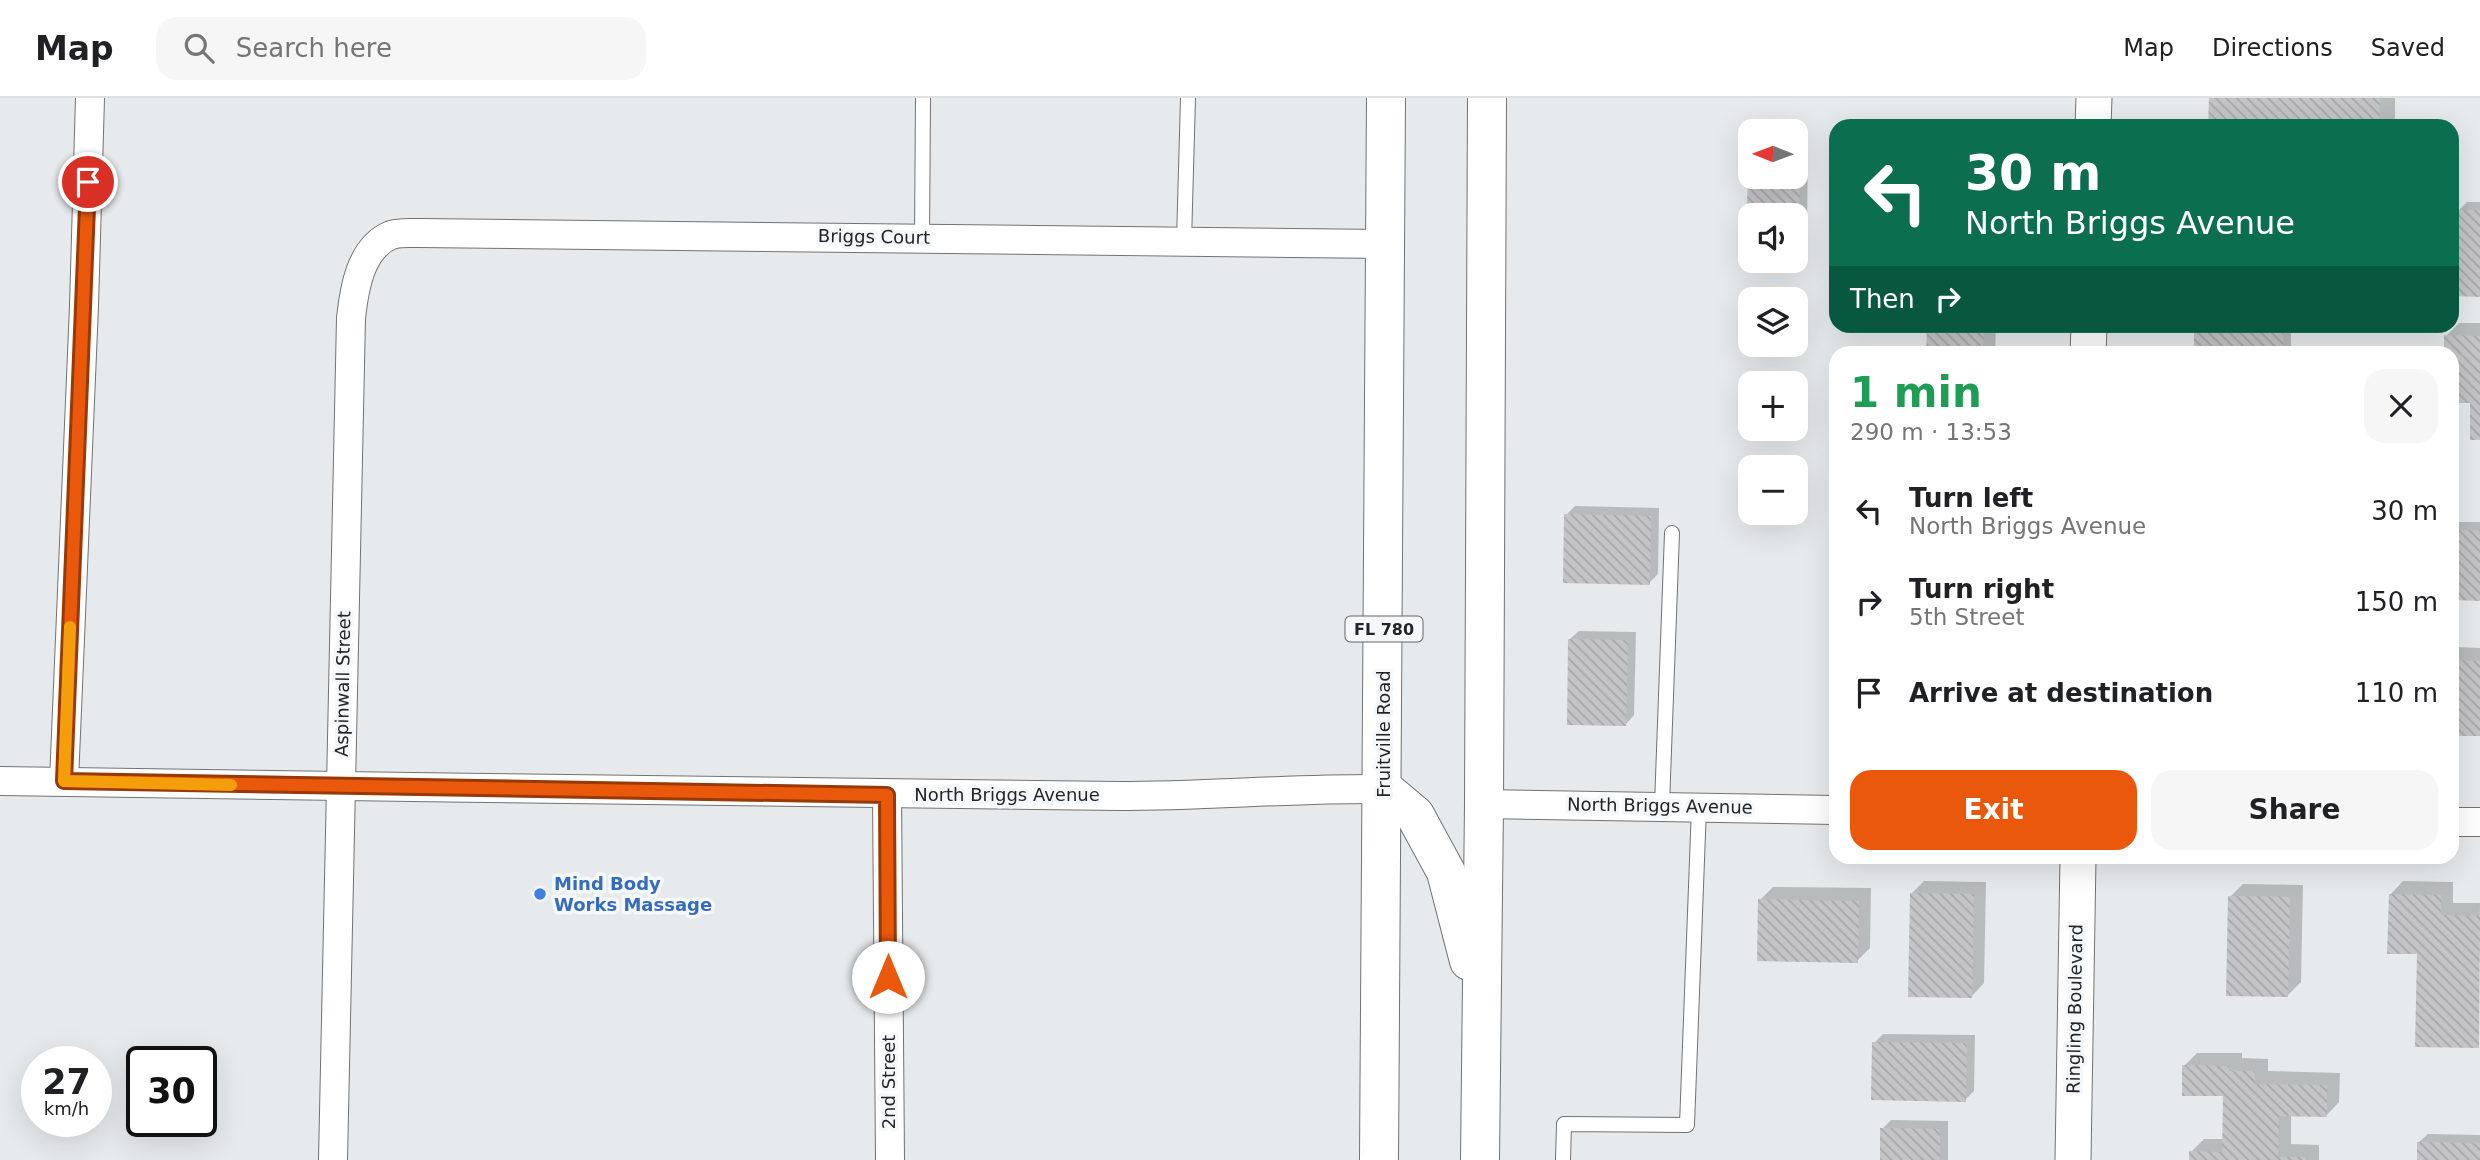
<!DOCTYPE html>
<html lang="en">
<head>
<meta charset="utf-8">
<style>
	body { margin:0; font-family:"DejaVu Sans",sans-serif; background:#f6f6f6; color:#202124; height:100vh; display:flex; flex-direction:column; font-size:26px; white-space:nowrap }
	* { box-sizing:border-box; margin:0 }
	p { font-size:23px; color:#757577 }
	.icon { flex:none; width:38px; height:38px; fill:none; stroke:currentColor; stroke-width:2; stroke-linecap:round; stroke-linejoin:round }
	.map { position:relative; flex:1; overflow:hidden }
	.panel { position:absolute; left:1829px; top:248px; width:630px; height:518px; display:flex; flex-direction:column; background:#fff; border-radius:21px; box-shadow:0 7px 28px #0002 }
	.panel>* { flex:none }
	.guide { position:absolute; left:1829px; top:21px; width:630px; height:214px; border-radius:21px; box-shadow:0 7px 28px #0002; background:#0b6e4f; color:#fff; overflow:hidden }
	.needle { width:46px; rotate:271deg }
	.controls { position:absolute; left:1738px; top:21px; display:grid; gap:14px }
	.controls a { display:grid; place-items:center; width:70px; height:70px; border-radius:14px; background:#fff; box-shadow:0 7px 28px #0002; font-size:35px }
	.speed { position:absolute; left:21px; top:948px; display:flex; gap:14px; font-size:35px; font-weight:700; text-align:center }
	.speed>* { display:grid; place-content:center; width:91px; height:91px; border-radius:50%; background:#fff; box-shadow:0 7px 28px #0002; line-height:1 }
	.speed small { font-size:18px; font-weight:400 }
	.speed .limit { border:4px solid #111; border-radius:10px; background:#fff; color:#111 }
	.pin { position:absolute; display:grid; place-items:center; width:60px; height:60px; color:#fff; margin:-30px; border:4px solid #fff; border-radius:50%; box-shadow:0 2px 7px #0007 }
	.me { position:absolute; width:77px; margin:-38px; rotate:0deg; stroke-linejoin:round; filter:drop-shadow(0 0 5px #0008) }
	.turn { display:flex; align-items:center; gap:24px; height:147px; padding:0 21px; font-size:32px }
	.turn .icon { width:91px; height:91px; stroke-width:2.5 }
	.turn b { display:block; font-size:49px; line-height:60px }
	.then { display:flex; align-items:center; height:66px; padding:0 21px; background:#0003; gap:14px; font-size:26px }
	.round { display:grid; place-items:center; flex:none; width:74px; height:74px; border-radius:21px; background:#f6f6f6 }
	.head { display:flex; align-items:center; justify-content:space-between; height:119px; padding:0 21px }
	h1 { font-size:42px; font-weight:700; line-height:52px; color:#1e9e55 }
	.button { display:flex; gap:14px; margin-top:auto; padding:14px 21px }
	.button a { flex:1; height:80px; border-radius:21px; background:#ea580c; color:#fff; font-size:28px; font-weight:700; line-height:80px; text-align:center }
	.button a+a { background:#f6f6f6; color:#202124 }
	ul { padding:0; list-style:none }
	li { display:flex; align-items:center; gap:21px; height:91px; padding:0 21px }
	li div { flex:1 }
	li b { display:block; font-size:26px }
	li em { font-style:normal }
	header { display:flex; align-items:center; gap:42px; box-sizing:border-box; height:98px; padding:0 35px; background:#fff; border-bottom:2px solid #e0e0e0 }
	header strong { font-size:33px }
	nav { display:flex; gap:38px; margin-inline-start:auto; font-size:24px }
	.search { width:490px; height:63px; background:#f6f6f6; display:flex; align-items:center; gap:18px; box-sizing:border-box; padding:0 24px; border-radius:21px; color:#757577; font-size:26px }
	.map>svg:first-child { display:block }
	.shadow { fill:#0003 }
	.building { fill:url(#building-back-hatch) }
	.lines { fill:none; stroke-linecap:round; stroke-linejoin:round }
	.service-casing { stroke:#707274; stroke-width:16 }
	.minor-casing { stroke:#707274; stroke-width:30 }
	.tertiary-casing { stroke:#707274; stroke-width:37 }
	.primary-casing { stroke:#707274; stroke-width:40 }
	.service { stroke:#fff; stroke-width:14 }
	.minor { stroke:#fff; stroke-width:28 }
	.tertiary { stroke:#fff; stroke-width:35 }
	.primary { stroke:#fff; stroke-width:38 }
	.route-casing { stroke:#983908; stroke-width:18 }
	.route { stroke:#ea580c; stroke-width:12 }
	.slow { stroke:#f59e0b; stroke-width:12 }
	.shop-dot { fill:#3f7fe0; stroke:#f5f8fa; stroke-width:2.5 }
	.labels { text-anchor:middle; stroke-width:7; stroke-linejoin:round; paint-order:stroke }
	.shield { fill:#f5f8fa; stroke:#626465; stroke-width:2 }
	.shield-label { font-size:16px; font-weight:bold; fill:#232425 }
	.street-label { font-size:18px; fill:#232425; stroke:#f5f8fa }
	.shop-label { font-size:18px; font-weight:bold; fill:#366cbe; stroke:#f5f8fa; text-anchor:start }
</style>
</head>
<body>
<header>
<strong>Map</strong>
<div class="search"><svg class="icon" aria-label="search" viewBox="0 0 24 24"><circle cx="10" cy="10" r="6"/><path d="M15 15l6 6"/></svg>Search here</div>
<nav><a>Map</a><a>Directions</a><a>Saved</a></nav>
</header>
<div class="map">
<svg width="2480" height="1062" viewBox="0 0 2480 1062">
	<defs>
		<pattern id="building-back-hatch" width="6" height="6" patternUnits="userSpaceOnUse" patternTransform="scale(1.75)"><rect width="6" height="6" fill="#c4c3c6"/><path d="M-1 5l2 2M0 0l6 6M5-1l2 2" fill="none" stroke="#a8a7aa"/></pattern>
	</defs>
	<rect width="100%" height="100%" fill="#e7eaec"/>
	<g class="shadow">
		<path d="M2210,0h185v27l-185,1z"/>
		<path d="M1796,56h12l-1,78 -11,8v-25h-46v25h-2l2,-78v15h46z"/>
		<path d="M2467,104h13v93l-22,-84z"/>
		<path d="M2459,225h21v115l-8,-36 -20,-1v-47l-6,-18z"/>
		<path d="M1929,228h67l-1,28h-67z"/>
		<path d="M2196,228h95v21l-7,7h-89z"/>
		<path d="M1575,408l84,2 -1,66 -9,9 -83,-68z"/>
		<path d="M2453,424h27v77l-28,-1z"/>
		<path d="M1579,533l57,1 -2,83 -8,9 -56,-85z"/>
		<path d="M2456,549l24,1v87l-28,-1v-82z"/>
		<path d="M1924,783l62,1 -2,101 -13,14 -60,-103z"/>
		<path d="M2403,783l50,1v21h27l-2,143 -59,-93 -29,-58z"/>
		<path d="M2243,786l60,1 -2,97 -13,13 -58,-98z"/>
		<path d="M1773,789l98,1 -1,60 -13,13 -97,-61z"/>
		<path d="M1883,936l92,1 -1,56 -9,9 -91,-57z"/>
		<path d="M2197,955h45v5l26,1v12l72,2 -1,29 -13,14 -35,-1v29l28,1v15h-128v-8l13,-13h20v-44l-40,-29z"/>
		<path d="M1891,1022l57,1v39h-66v-31z"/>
		<path d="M2428,1036l52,1v25h-61v-18z"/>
	</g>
	<g class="building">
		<path d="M2209,0h171l-1,28h-171z"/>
		<path d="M1796,64h4l-1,80h-3v-27h-46v26h-4l2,-72h2v8h46z"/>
		<path d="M2457,112h23v87l-25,-1z"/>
		<path d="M1927,228h57l-1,28h-57z"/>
		<path d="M2194,228l89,1v27h-89z"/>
		<path d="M2444,237l36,1v104h-10v-37h-18v-49h-8z"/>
		<path d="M1564,416l87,2 -1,69 -87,-2z"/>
		<path d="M2452,432h28v71l-28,-1z"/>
		<path d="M1568,541l60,1 -2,86 -59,-1z"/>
		<path d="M2452,562l28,1v75h-28z"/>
		<path d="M1910,795l64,1 -2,104 -64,-1z"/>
		<path d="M2389,796l52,1v20l39,1 -1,132 -64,-1 2,-93h-30z"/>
		<path d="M2228,798l62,1 -2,100 -62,-1z"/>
		<path d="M1758,801l101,2 -1,62 -101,-2z"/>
		<path d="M1872,944l95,1 -1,59 -95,-2z"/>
		<path d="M2182,967l47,1v5h26v13l72,1v32l-48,-1 -1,41h28v3h-117v-9l33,1 1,-56h-41z"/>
		<path d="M1880,1030l60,1v31h-60z"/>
		<path d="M2417,1044l63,1v17h-63z"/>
	</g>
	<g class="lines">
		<defs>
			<g id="service">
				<path d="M922,140l1,-140"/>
				<path d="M1184,143l4,-143"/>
				<path d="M1662,707l10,-272"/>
				<path d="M1563,1062l1,-36 123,1 12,-318"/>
			</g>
			<g id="minor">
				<path d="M0,683c373,4 746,13 1119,15 89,0 176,-8 265,-7"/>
				<path d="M64,683l20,-475 6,-208"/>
				<path d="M887,697l3,365"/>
				<path d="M1484,706l352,6"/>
				<path d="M2452,724h28"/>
				<path d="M333,1062l18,-842c3,-28 9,-70 40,-83 9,-3 20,-2 28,-2l966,11"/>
			</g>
			<g id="tertiary">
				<path d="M2093,28l1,-28"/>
				<path d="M2088,256l1,-28"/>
				<path d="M2073,1062l5,-302"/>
			</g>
			<g id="primary">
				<path d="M1384,691l31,26 31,57 23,89"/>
				<path d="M1379,1062l7,-1062"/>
				<path d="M1480,1062l4,-356 3,-706"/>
			</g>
		</defs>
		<use href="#service" class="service-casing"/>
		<use href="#minor" class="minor-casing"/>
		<use href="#tertiary" class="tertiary-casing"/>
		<use href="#primary" class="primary-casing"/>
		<use href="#service" class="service"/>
		<use href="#minor" class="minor"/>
		<use href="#tertiary" class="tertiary"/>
		<use href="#primary" class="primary"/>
	</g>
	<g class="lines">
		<defs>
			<path id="route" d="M88,84l-24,599 823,14 1,182"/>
		</defs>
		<use href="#route" class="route-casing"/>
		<use href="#route" class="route"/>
		<path class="slow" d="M70,529l-6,154 167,4"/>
	</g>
	<circle class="shop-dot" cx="540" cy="796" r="7"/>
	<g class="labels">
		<rect class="shield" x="1345.5" y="518.5" width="77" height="25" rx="5"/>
		<g class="shield-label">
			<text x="1384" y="537">FL 780</text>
		</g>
		<g class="street-label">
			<text transform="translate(874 139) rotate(1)" y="6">Briggs Court</text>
			<text transform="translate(343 586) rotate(-89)" y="6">Aspinwall Street</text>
			<text transform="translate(1384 636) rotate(-90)" y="6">Fruitville Road</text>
			<text x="1007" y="703">North Briggs Avenue</text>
			<text transform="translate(1660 708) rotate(1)" y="6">North Briggs Avenue</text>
			<text transform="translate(2075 911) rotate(-89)" y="6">Ringling Boulevard</text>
			<text transform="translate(889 984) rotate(-90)" y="6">2nd Street</text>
		</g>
		<g class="shop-label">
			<text x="554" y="792">Mind Body<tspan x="554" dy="21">Works Massage</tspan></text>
		</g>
	</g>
</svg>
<div class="controls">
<a><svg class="needle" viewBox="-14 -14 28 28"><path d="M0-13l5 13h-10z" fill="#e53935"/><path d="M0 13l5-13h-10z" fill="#757577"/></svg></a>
<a><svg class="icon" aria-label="sound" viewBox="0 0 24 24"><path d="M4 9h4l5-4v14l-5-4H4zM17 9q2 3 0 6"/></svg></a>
<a><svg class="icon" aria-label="layers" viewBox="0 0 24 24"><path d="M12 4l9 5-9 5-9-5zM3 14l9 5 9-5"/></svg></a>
<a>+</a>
<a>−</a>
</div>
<div class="speed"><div>27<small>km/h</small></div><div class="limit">30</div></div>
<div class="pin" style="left:88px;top:84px;background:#d93025"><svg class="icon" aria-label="arrive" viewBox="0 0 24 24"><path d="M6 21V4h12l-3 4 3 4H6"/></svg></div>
<svg class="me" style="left:888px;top:879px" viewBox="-20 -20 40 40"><circle r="19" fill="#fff"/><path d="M0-13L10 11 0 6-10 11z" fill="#ea580c"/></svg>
<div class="guide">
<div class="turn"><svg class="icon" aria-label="left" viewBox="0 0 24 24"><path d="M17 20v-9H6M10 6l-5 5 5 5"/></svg><div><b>30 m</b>North Briggs Avenue</div></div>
<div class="then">Then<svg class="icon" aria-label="right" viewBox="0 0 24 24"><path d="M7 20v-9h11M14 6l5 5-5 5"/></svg></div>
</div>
<section class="panel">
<div class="head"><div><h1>1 min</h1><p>290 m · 13:53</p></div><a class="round"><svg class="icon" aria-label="close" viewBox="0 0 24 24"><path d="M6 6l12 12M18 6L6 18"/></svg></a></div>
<ul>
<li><svg class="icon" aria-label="left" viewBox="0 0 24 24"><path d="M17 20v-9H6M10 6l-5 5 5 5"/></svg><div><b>Turn left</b><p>North Briggs Avenue</p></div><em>30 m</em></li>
<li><svg class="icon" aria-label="right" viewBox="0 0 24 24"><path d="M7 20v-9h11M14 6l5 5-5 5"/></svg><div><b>Turn right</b><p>5th Street</p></div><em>150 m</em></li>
<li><svg class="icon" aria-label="arrive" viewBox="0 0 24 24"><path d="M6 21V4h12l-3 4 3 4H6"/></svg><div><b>Arrive at destination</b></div><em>110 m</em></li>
</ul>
<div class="button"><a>Exit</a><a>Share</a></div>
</section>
</div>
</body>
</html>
